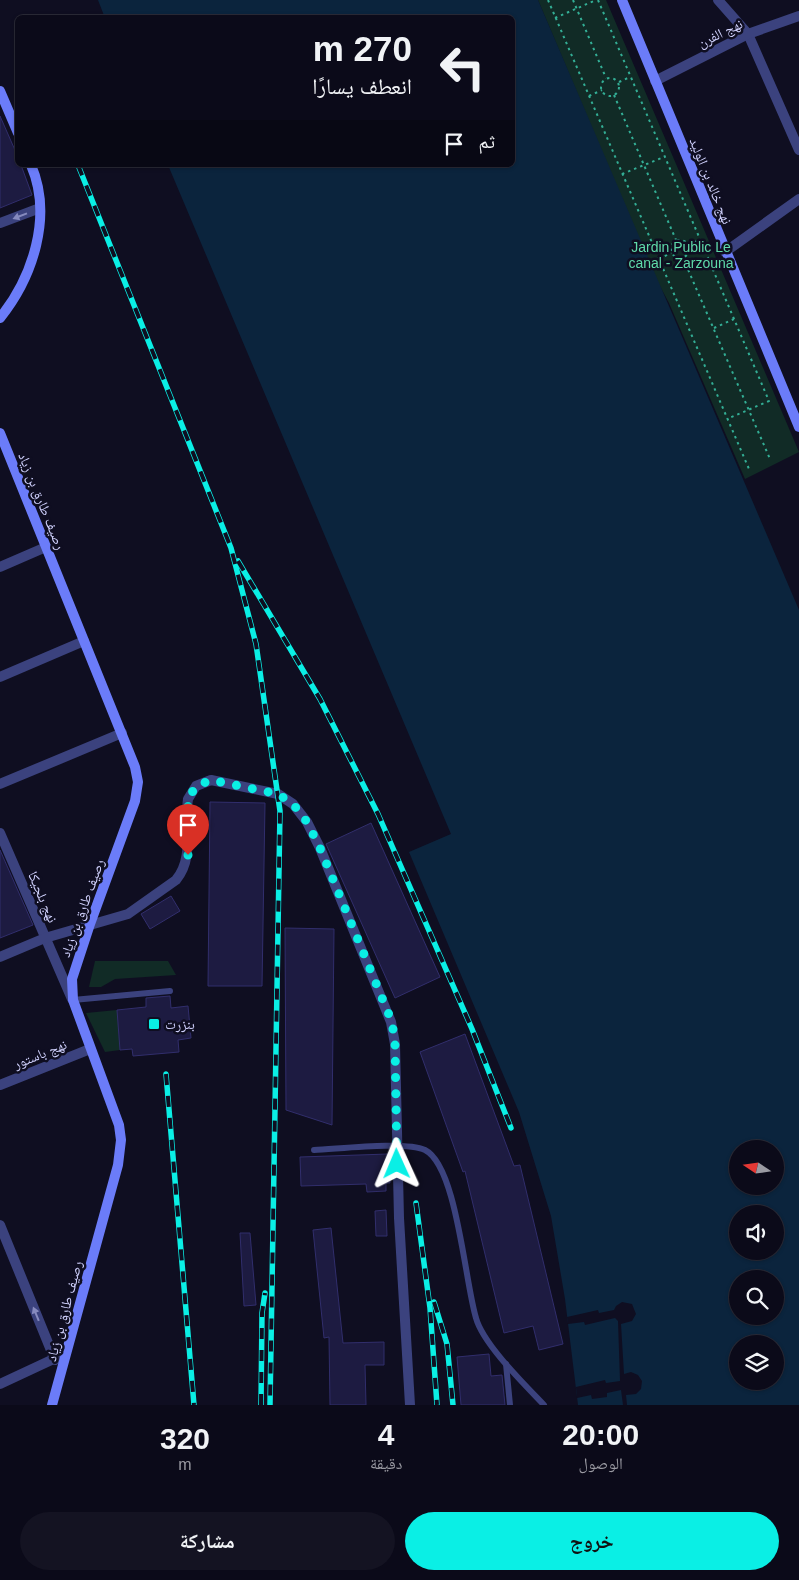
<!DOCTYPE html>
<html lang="ar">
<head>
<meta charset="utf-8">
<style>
	body { margin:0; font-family:Arial,"Noto Naskh Arabic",sans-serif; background:#141322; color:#f1f3f6; direction:rtl; height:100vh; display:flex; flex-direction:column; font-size:19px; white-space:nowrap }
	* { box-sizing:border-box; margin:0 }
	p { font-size:16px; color:#9a9aa2 }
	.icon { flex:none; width:28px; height:28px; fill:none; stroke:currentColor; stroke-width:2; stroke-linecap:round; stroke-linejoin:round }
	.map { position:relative; height:1405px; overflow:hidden; direction:ltr }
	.drawer { display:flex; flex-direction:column; background:#0b0a19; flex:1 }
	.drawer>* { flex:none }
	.hud { position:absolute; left:15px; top:15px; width:500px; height:152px; border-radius:8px; box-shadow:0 1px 4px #0004,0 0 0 1px #2b2b38; direction:rtl; background:#0b0a19; color:#f1f3f6; overflow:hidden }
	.needle { width:32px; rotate:283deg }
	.controls { position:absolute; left:729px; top:1140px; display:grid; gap:10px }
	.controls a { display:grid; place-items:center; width:55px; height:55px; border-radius:50%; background:#0b0a19; box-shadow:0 1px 4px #0004,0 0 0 1px #2b2b38; font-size:25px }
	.pin { position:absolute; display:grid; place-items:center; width:42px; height:42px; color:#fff; margin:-51px -21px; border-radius:50% 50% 50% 0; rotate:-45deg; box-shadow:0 0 5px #0007 }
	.pin .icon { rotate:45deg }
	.me { position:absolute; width:55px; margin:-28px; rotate:359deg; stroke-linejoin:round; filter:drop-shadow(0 0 4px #0008) }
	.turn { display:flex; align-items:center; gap:18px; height:105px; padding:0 20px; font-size:22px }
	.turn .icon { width:65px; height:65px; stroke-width:2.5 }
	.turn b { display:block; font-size:35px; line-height:42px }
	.then { display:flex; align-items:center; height:48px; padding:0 20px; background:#0003; gap:10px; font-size:19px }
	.eta { display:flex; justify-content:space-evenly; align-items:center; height:85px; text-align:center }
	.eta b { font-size:30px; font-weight:800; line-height:35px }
	.action { display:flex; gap:10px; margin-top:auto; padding:10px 20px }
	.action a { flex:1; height:58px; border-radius:30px; background:#0aefe5; color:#111; font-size:20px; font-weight:800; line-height:58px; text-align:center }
	.action a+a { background:#141322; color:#f1f3f6 }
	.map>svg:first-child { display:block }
	.green { fill:#112b26 }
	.water { fill:#0b243d; fill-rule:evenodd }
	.pier { fill:#0f0e21 }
	.building { fill:#1d1b41; stroke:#312e6c }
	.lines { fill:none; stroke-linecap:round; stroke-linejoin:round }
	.path { stroke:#33ae95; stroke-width:2; stroke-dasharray:2.5 4; stroke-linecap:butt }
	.lane { stroke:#3b427e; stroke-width:6 }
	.street { stroke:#3b427e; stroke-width:10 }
	.secondary { stroke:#6b7cf9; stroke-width:10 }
	.rail-casing { stroke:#0aefe5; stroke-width:5.5 }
	.rail { stroke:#0f0e21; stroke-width:4; stroke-dasharray:11; stroke-linecap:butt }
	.oneway { fill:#868abe }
	.route { stroke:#0aefe5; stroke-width:9; stroke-dasharray:0 16.2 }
	.poi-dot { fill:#0aefe5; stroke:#0f0e21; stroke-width:2 }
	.labels { text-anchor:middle; stroke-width:5; stroke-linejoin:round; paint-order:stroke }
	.street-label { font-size:14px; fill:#d0d1fd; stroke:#0f0e21 }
	.park-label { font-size:14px; fill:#5fdaaa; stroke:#0f0e21 }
	.poi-label { font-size:14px; fill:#d0d1fd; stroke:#0f0e21; text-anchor:start }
</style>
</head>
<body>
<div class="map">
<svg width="799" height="1405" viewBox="0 0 799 1405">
	<rect width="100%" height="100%" fill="#0f0e21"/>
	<g class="green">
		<path d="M538,0h68l193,452 -54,27 -76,-176 -13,-24z"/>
		<path d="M95,961h73l8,14 -61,4 -14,8h-12z"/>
		<path d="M117,1010l3,40 -15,2 -19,-39z"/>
	</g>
	<path class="water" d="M98,0h440l261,610v795h-221l-13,-106 -14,-83 -32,-104 -110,-260 42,-18 -283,-669h344v-147h-407zM738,1149h37v37h-37zM738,1214h37v37h-37zM738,1279h37v37h-37zM738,1344h37v37h-37z"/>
	<path class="pier" d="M622,1302l10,2 4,10 -4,7 -11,3 3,50 7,-2 7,3 4,6 -1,8 -5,5 -10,1 1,10h-4l-2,-15 -14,3v4l-15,2 -1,-4 -14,3 -1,-11 29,-7 1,3 14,-2 -2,-60 -3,-3 -30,7 -1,-3 -16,2 -1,-7 31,-7 1,3 15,-3 2,-4z"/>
	<g class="building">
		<path d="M0,116l18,41v8h3l11,30 -32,13z"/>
		<path d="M210,802l55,1 -3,183h-54z"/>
		<path d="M371,823l69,154 -45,21 -69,-154z"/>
		<path d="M0,850l33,75 -33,13z"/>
		<path d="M171,896l9,15 -30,18 -9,-15z"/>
		<path d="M285,928l49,1 -2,196 -46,-15z"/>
		<path d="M170,996l1,12 17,-2 3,32 -13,2 1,12 -46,4 -1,-7 -12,1 -3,-40 29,-3v-9z"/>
		<path d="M465,1034l49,132 6,-1 43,179 -24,6 -6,-24 -29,7 -39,-162 -2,1 -43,-120z"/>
		<path d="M388,1154l2,29h-4v8l-19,1 -1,-8 -65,2 -1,-29z"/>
		<path d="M386,1210l1,26h-11l-1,-25z"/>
		<path d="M331,1228l12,115 41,-1v23h-19l1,40h-36l-1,-68 -5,1 -11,-108z"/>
		<path d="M240,1233h10l6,72 -12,1z"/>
		<path d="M489,1354l2,22 11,-1 3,30h-44l-4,-48z"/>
	</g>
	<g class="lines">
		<g class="path">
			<path d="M548,0l201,469"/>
			<path d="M573,0l33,78"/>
			<path d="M598,0l171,401 -42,18"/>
			<path d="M555,18l41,-18"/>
			<circle cx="610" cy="87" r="9"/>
			<path d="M619,82l11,-5"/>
			<path d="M614,95l62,145"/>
			<path d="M589,96l13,-6"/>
			<path d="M622,174l42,-17"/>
			<circle cx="680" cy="249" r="9"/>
			<path d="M688,245l12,-5"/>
			<path d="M683,258l87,201"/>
			<path d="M659,259l12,-6"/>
			<path d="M714,328l20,-9"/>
		</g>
		<g class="lane">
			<path d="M73,1000l97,-9"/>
			<path d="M314,1150c25,-1 91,-9 111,0 32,16 40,133 51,168 7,26 49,67 68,87"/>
			<path d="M506,1364l4,41"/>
		</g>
		<g class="street">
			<path d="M718,0l30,34 51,116"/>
			<path d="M655,81l93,-47 51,-18"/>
			<path d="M0,223l40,-15"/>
			<path d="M725,252l74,-53"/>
			<path d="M0,567l46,-20"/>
			<path d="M0,677l84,-36"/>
			<path d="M0,784l122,-51"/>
			<path d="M0,833l72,166"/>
			<path d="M0,957l45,-19 83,-24 48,-34c19,-23 8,-53 12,-81l8,-13 15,-6 67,14 15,10 14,18 13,26 71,174 4,22 4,174 11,187"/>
			<path d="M0,1085l90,-36"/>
			<path d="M0,1225l55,135"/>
			<path d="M0,1384l60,-28"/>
		</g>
		<g class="secondary">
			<path d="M622,0l177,427"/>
			<path d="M0,91l18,42"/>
			<path d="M0,318c33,-41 53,-102 31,-153"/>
			<path d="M0,433l135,334 3,15 -3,19 -45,123 -18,55 1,21 46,125 2,15 -3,25 -66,240"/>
		</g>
		<defs>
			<g id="rail">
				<path d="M78,165l153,383 25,96 24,167 -10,594"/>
				<path d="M238,561l82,138 58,115 94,215 39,99"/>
				<path d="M166,1074l28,331"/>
				<path d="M416,1203l14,105 7,97"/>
				<path d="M434,1302l13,42 6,61"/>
				<path d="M261,1405l1,-92 3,-20"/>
			</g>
		</defs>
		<use href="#rail" class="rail-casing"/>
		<use href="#rail" class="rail"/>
	</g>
	<defs><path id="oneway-solid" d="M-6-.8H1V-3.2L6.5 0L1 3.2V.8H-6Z" transform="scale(1.25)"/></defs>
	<g class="oneway">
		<use href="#oneway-solid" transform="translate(20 216) rotate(159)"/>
		<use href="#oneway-solid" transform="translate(36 1314) rotate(-112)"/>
	</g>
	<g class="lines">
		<path class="route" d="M188,855v-56l8,-13 15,-6 67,14 15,10 14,18 13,26 72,174 3,22 2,120"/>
	</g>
	<rect class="poi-dot" x="148" y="1018" width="12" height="12" rx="2.5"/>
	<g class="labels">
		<g class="street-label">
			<text transform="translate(720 33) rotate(-26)" y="5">نهج الفرن</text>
			<text transform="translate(711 181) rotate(68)" y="5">نهج خالد بن الوليد</text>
			<text transform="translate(42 501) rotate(68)" y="5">رصيف طارق بن زياد</text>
			<text transform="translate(43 897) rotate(67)" y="5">نهج بلجيكا</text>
			<text transform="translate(82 908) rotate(-70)" y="5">رصيف طارق بن زياد</text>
			<text transform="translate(40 1054) rotate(-22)" y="5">نهج باستور</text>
			<text transform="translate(64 1311) rotate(-75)" y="5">رصيف طارق بن زياد</text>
		</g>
		<g class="park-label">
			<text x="681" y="252">Jardin Public Le<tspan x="681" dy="16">canal - Zarzouna</tspan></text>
		</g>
		<g class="poi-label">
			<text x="165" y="1029">بنزرت</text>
		</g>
	</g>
</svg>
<div class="controls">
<a><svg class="needle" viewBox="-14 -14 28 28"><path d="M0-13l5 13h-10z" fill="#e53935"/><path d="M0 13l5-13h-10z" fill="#9a9aa2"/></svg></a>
<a><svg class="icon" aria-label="sound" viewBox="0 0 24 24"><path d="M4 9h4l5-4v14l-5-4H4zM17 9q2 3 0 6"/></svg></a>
<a><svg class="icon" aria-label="search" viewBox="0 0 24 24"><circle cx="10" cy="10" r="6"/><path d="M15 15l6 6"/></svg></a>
<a><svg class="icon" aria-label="layers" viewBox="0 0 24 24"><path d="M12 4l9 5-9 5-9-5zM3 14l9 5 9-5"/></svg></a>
</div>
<div class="pin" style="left:188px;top:855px;background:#d93025"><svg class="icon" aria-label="arrive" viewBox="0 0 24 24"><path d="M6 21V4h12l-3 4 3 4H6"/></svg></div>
<svg class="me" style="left:397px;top:1164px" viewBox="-20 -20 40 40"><path d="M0-17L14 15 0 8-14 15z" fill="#0aefe5" stroke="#fff" stroke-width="4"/></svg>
<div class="hud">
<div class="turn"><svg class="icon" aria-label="left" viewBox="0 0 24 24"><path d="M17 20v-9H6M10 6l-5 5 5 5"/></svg><div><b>270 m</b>انعطف يسارًا</div></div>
<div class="then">ثم<svg class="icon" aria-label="arrive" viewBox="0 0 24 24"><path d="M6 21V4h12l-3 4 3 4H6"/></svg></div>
</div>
</div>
<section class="drawer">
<div class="eta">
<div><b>20:00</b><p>الوصول</p></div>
<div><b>4</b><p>دقيقة</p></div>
<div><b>320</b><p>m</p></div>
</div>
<div class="action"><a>خروج</a><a>مشاركة</a></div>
</section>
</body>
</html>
